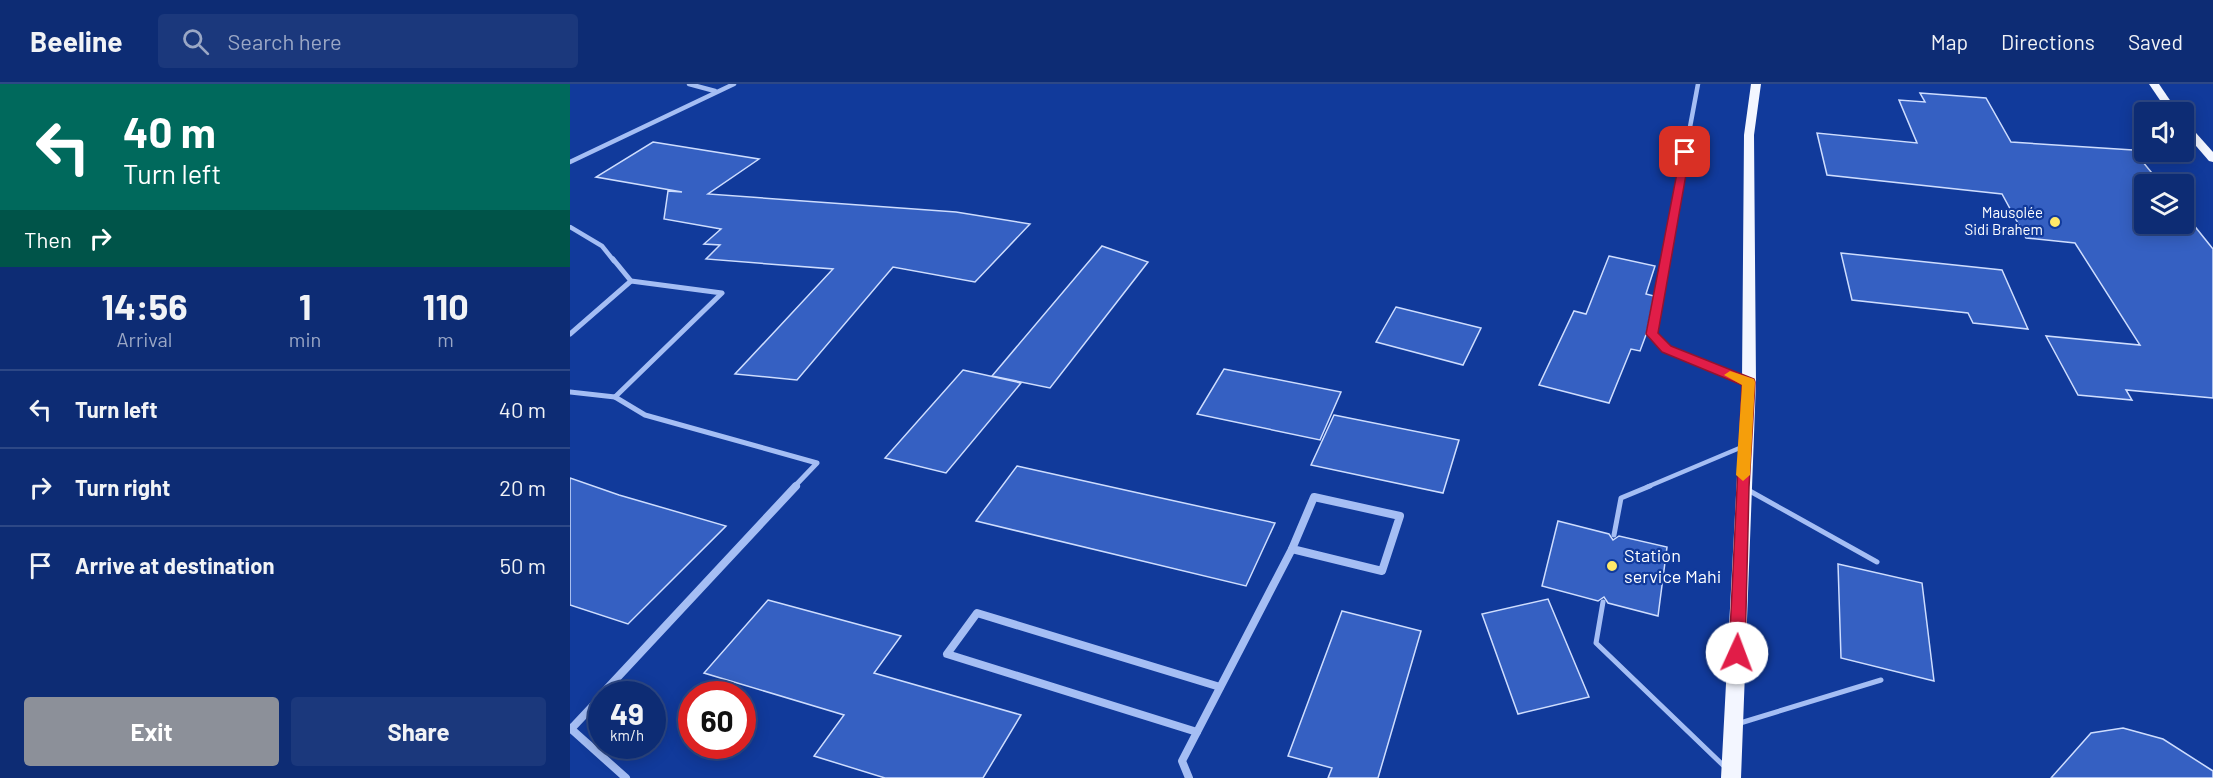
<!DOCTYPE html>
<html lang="en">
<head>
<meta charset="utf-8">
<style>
	body { margin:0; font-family:Barlow,sans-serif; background:#1b387c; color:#f1f3f6; height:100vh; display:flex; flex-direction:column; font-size:22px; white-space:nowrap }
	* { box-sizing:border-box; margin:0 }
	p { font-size:20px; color:#9aa7c5 }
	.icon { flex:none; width:33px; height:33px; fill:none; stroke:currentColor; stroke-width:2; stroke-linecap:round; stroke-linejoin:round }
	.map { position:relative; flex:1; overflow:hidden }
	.details { display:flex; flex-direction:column; background:#0d2c74; width:570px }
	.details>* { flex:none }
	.top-card { background:#00695c; color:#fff; overflow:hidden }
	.tools { position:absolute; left:1564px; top:18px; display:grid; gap:12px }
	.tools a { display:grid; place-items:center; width:60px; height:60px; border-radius:6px; background:#0d2c74; box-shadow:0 3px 15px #0003,0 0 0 2px #2d4886; font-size:30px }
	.speed { position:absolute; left:18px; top:597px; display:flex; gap:12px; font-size:30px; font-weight:700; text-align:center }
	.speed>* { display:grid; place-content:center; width:78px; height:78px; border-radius:50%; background:#0d2c74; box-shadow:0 3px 15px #0003,0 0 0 2px #2d4886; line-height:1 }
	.speed small { font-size:15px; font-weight:400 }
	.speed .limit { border:9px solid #d22; background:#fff; color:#111 }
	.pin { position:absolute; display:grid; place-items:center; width:51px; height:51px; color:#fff; margin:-26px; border-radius:12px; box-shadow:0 3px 9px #0006 }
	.me { position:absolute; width:66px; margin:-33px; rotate:2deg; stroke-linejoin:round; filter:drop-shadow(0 0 4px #0008) }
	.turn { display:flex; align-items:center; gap:21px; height:126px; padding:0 24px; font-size:27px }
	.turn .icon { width:78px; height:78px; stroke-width:2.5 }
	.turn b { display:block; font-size:42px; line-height:51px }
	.then { display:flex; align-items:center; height:57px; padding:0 24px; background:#0003; gap:12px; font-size:22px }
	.eta { display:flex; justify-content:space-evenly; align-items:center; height:102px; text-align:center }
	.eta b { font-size:36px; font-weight:700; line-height:42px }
	.button { display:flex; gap:12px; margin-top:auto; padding:12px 24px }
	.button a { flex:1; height:69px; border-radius:6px; background:#8c9099; color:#fff; font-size:24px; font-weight:700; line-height:69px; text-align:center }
	.button a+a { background:#1b387c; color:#f1f3f6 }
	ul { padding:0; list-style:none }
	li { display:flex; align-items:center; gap:18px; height:78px; padding:0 24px; border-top:2px solid #2d4886 }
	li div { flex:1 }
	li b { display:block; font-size:22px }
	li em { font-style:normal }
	header { display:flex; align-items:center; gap:36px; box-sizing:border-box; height:84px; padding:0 30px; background:#0d2c74; border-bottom:2px solid #2d4886 }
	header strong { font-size:28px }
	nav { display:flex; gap:33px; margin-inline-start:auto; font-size:21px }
	.search { width:420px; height:54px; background:#1b387c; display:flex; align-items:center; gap:15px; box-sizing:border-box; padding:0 21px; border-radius:6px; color:#9aa7c5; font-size:22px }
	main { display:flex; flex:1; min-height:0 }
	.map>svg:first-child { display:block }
	.building { fill:#3560c2; stroke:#ceddfe; stroke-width:1.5 }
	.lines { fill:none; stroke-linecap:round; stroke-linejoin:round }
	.lane-far1 { stroke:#a5bef4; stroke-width:4.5 }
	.lane { stroke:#a5bef4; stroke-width:5 }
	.street-far2 { stroke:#a5bef4; stroke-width:4.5 }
	.street-far1 { stroke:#a5bef4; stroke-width:5 }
	.street { stroke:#a5bef4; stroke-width:8 }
	.primary { fill:#f3f6ff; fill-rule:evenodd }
	.route { fill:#e11d48; stroke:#92132f; stroke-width:1.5 }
	.slow { fill:#f59e0b }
	.poi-dot { fill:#ffe969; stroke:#113a9b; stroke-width:2 }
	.labels { text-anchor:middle; stroke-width:4.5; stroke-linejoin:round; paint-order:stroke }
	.far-poi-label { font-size:15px; fill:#fff; stroke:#113a9b; text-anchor:end }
	.poi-label { font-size:18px; fill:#fff; stroke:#113a9b; text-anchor:start }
</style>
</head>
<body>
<header>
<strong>Beeline</strong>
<div class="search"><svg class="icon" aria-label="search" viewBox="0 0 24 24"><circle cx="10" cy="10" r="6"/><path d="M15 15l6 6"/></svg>Search here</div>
<nav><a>Map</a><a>Directions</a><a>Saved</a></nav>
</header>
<main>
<section class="details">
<div class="top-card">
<div class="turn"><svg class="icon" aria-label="left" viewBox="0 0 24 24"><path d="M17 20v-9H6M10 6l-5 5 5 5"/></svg><div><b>40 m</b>Turn left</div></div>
<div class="then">Then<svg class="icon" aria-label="right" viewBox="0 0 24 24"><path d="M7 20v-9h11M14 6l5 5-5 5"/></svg></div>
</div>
<div class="eta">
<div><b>14:56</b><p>Arrival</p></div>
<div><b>1</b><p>min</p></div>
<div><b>110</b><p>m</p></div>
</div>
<ul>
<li><svg class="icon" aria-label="left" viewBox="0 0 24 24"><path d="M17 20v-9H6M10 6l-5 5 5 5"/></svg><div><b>Turn left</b></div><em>40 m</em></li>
<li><svg class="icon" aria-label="right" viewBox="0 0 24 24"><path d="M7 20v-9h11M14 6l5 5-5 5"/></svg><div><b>Turn right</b></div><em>20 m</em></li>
<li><svg class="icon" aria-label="arrive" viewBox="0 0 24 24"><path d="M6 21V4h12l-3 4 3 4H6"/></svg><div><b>Arrive at destination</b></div><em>50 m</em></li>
</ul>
<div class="button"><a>Exit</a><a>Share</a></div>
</section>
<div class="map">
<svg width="1643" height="694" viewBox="0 0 1643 694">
	<rect width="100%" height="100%" fill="#113a9b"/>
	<g class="building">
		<path d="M1350,9l66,5 25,44 122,8 28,34h-16v40h39v-11l29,36v149l-87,-8 6,10 -54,-5 -32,-59 94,9 -65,-102 -49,-5 -24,-44 -175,-19 -10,-42 100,10 -18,-43 26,2z"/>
		<path d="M83,58l106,17 -51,35 248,18 74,12 -55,58 -82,-15 -96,113 -62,-6 98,-105 -127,-10 14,-14 -16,-1 17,-15 -57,-10 4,-28 14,1 -86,-15z"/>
		<path d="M532,162l46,16 -98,126 -58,-12z"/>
		<path d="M1271,169l161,17 26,59 -55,-6 -5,-10 -116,-13z"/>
		<path d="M1039,172l46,10 -9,28 8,2 -7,36 -7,19 -9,-2 -22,54 -70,-18 35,-74 12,3z"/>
		<path d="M826,223l85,21 -18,37 -87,-23z"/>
		<path d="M654,285l117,23 -21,48 -123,-26z"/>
		<path d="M393,286l58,13 -75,90 -61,-15z"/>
		<path d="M764,331l125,25 -16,53 -132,-28z"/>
		<path d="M447,382l126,28 132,29 -29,63 -270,-65z"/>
		<path d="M0,394l49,17 107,31 -98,98 -58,-19z"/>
		<path d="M988,437l51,13 4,6 6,-4 48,11 -9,69 -50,-13 -4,-6 -6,4 -56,-15z"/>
		<path d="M1268,480l84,19 12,98 -93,-23z"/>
		<path d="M978,515l41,98 -71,17 -36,-100z"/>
		<path d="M198,516l133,36 -27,37 147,42 -38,63h-98l-71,-22 30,-41 -140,-42z"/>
		<path d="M772,527l79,20 -43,147h-50l4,-10 -44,-12z"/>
		<path d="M1553,644l40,11 50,32v7h-162l40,-45z"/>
	</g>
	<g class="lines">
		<path class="lane-far1" d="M1077,403l95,-40"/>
		<g class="lane">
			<path d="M1178,406l129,72"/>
			<path d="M1044,451l7,-37 29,-12"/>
			<path d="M1033,518l-7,41 130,125"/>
			<path d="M1167,640l144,-44"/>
		</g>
		<g class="street-far2">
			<path d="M119,0l26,7"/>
			<path d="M0,78l164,-78"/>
			<path d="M0,143l32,19 12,15"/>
			<path d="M1095,177l33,-177"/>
		</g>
		<g class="street-far1">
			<path d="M1096,175l-14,75 15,15 81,33"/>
			<path d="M0,250l61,-53"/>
			<path d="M0,308l45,5 107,-104 -91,-12 -18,-22"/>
			<path d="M45,313l30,18 172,48 -23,24"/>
		</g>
		<g class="street">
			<path d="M744,413l86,19 -18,55 -90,-22z"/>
			<path d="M32,610l194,-208"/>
			<path d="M0,644l56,50"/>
			<path d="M1,645l31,-33"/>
			<path d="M627,648l-250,-78 30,-41 243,74"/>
			<path d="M619,694l-7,-17 110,-212"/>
		</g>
		<g class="primary">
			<path d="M1181,0h10l-7,51 2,247 -15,396h-20l21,-396 2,-247z"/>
			<path d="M1579,0h10l19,28h-10z"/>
			<path d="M1614,39l4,1 25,28v10l-4,-1 -25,-29z"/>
		</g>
	</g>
	<path class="route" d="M1115,65l5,3 -32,181 13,13 83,33 1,3 -6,105 -4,166 -2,6 -6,2 -6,-2 -2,-6 13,-268 -80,-33 -16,-18 35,-182z"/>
	<path class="slow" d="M1160,287l24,8 1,3 -5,93 -7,6 -7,-6 6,-90 -18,-10z"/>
	<g class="poi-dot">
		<circle cx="1485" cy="138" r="6"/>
		<circle cx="1042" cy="482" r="6"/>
	</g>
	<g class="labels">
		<g class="far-poi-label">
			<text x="1473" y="134">Mausolée<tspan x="1473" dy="17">Sidi Brahem</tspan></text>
		</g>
		<g class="poi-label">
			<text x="1054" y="478">Station<tspan x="1054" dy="21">service Mahi</tspan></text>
		</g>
	</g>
</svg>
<div class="tools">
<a><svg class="icon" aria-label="sound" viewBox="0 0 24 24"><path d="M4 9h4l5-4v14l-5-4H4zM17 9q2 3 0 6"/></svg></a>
<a><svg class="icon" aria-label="layers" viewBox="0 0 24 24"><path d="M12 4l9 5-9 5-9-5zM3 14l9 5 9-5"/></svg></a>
</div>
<div class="speed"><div>49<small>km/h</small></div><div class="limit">60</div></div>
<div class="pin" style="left:1115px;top:68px;background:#d93025"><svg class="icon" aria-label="arrive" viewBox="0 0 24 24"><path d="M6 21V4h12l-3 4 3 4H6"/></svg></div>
<svg class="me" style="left:1167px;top:569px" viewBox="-20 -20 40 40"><circle r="19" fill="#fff"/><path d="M0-13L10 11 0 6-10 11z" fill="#e11d48"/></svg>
</div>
</main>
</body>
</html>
